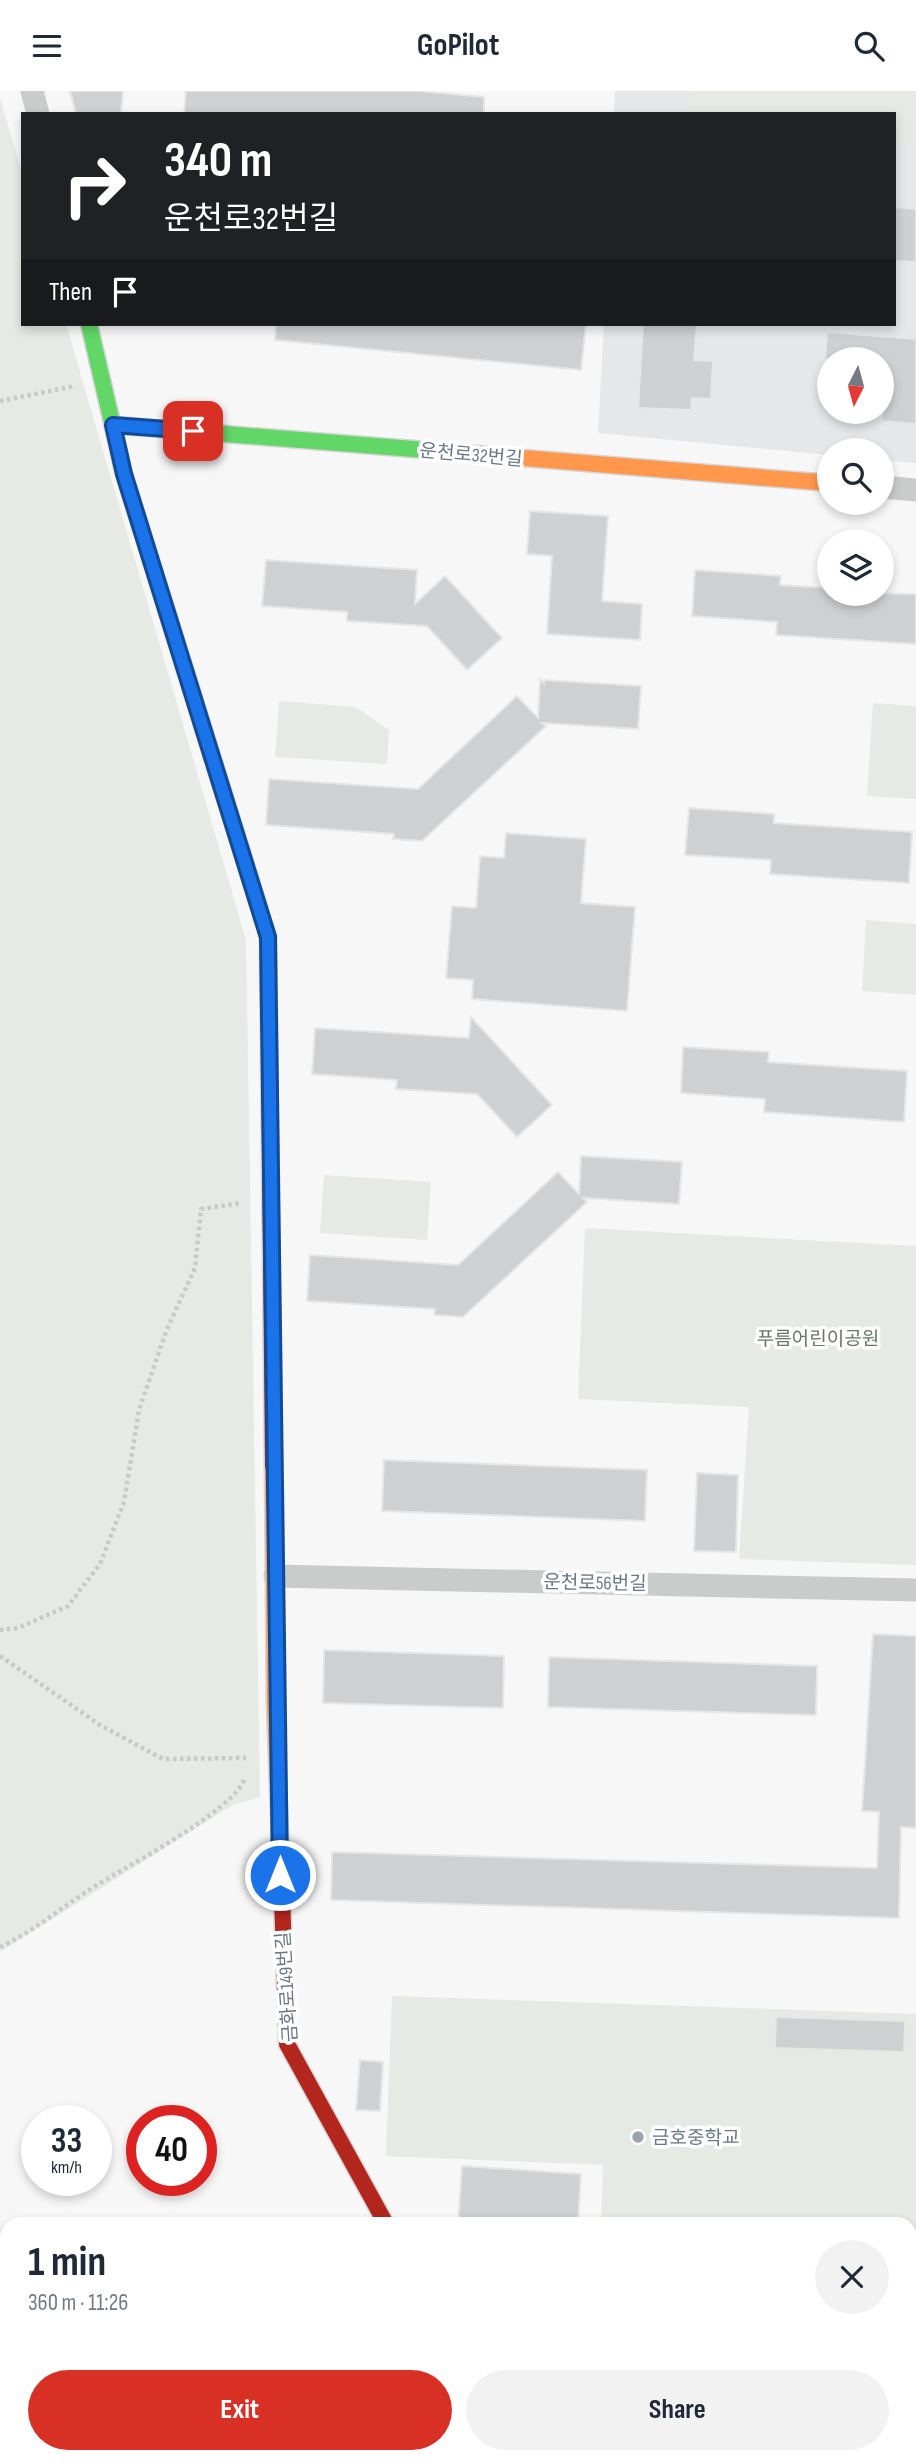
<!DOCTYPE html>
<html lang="en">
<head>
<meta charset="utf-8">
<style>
	body { margin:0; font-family:"Sofia Sans Condensed","Noto Sans KR",sans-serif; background:#f2f2f3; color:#1f2937; height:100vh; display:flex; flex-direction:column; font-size:26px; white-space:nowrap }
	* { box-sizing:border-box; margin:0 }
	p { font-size:23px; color:#747a83 }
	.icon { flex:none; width:38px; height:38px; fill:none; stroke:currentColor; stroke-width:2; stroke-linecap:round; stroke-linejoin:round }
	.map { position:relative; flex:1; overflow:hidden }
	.side { position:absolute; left:0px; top:2126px; width:917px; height:247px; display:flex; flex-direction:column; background:#fff; border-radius:21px 21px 0 0; box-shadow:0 4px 10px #0003 }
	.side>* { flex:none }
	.banner { position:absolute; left:21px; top:21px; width:875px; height:214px; border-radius:0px; box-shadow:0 4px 10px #0003; background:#202124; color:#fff; overflow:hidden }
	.needle { width:46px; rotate:186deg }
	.tools { position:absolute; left:817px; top:256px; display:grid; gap:14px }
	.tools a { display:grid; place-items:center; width:77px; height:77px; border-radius:50%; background:#fff; box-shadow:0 4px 10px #0003; font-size:35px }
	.speed { position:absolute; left:21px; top:2014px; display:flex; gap:14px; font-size:35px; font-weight:700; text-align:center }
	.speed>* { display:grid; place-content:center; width:91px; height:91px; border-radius:50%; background:#fff; box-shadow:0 4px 10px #0003; line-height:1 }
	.speed small { font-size:18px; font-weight:400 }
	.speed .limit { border:10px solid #d22; background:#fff; color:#111 }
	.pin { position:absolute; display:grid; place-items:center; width:60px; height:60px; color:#fff; margin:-30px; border-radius:14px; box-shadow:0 4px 10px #0006 }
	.me { position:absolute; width:77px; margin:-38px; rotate:0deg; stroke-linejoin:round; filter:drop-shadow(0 0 5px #0008) }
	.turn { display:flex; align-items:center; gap:24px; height:147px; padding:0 28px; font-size:32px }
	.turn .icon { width:91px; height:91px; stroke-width:2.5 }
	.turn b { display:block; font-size:49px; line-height:60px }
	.then { display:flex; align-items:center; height:66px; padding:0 28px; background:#0003; gap:14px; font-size:26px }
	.round { display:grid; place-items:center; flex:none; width:74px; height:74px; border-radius:37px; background:#f2f2f3 }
	.headline { display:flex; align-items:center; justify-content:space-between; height:119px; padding:0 28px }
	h1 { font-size:42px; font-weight:700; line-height:52px }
	.cta { display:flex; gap:14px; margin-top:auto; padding:14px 28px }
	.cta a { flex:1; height:80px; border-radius:42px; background:#d93025; color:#fff; font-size:28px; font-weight:700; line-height:80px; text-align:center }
	.cta a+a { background:#f2f2f3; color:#1f2937 }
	header { display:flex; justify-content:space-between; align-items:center; height:91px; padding:0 28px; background:#fff; font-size:32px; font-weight:700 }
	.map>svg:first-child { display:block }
	.built { fill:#e6e7e8; fill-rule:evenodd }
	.green { fill:#e6e9e4 }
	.building { fill:#ced0d1; stroke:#e6e6e6; stroke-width:2 }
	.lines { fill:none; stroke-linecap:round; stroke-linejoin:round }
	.fast-casing { stroke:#d4d5d6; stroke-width:19 }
	.slow-casing { stroke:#d4d5d6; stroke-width:19 }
	.jam-casing { stroke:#d4d5d6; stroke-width:19 }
	.path { stroke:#c8c9ca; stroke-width:4.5; stroke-dasharray:3.5 3.5; stroke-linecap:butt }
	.street { stroke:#cacccc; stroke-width:23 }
	.fast { stroke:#63d668; stroke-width:16 }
	.slow { stroke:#ff974d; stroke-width:16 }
	.jam { stroke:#b3261e; stroke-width:16 }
	.route-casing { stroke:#114b97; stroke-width:18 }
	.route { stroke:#1a73e8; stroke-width:12 }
	.poi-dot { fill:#9aa4ae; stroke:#fff; stroke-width:2.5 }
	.labels { text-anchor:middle; stroke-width:7; stroke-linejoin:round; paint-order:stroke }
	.street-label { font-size:19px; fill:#687886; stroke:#fff }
	.park-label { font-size:19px; fill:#667863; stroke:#fff }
	.poi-label { font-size:19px; fill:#687886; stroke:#fff; text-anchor:start }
</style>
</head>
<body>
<header><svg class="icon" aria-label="menu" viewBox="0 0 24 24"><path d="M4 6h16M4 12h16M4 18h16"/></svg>GoPilot<svg class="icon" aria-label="search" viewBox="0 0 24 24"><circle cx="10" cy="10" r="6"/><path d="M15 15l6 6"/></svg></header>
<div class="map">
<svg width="916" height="2372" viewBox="0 0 916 2372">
	<rect width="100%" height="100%" fill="#f7f7f7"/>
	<g class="built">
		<path d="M615,0h301v372l-34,-3v-10h-52l-1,5 -231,-22 6,-109h290v-210h-280zM830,268h52v52h-52z"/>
		<path d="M507,2366h402v6h-400z"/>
	</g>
	<g class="green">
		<path d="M690,0h226v53l-22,-1v-29h-206z"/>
		<path d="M0,7l23,78v148h43l180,616 14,857 -27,8 -233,147z"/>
		<path d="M279,610l77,6 33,23 -2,34 -112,-7z"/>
		<path d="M873,612l43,3v93l-49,-3z"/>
		<path d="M866,829l50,4v71l-54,-4z"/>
		<path d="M324,1084l107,7 -4,58 -107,-7z"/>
		<path d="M585,1137l331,18v319l-177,-6 10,-152 -171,-8z"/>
		<path d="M392,1905l524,18v258h-6v-48h-309l2,-59 -217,-9z"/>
	</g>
	<g class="building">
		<path d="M70,0h53l-2,23h-45z"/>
		<path d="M186,0h233l65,6v17h-300z"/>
		<path d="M894,116l22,2v53l-22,-1z"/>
		<path d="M276,233h310l-5,46 -306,-30z"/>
		<path d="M643,233h54l-3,36 19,1 -2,38 -19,-1 -1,12 -53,-2z"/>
		<path d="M827,241l89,7v85l-34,-3v-62h-57z"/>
		<path d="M530,420l78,5 -6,85 40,3 -2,36 -93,-6 5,-78 -25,-2z"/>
		<path d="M266,469l151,10 -2,34 30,-28 57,62 -35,32 -40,-44 -80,-5v-9l-85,-6z"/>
		<path d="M695,479l86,6 -1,9 50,3v5l86,1v50l-140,-9 1,-13 -85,-6z"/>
		<path d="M540,588l4,4v-3l97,6 -3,43 -96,-6 4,3 -124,115 -29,-2 1,-5 -128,-9 3,-46 149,10 99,-93 21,22z"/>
		<path d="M689,717l85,6v9l138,9 -3,51 -139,-9 1,-14 -86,-5z"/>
		<path d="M506,742l80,6 -5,64 54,4 -8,104 -155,-12 1,-19 -27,-2 6,-72 24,2 4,-52 24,2z"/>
		<path d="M471,926l81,88 -35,32 -40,-43 -81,-5 1,-9 -85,-6 3,-46 154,10z"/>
		<path d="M683,956l86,5 -1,10 139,9 -3,51 -140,-10 1,-13 -84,-6z"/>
		<path d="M581,1065l101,6 -3,42 -96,-6 4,4 -124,115 -29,-2 1,-6 -128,-8 3,-46 148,10 100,-93 21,22z"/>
		<path d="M384,1369l263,10 -2,51 -263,-10z"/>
		<path d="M697,1382l41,2 -2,77 -42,-1z"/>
		<path d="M873,1543l43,2v192l-15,-1 -2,91 -568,-18 1,-48 545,16 2,-56 -17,-1z"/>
		<path d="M324,1559l180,6 -1,52 -180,-5z"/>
		<path d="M549,1566l268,9 -1,49 -268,-8z"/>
		<path d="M776,1926l129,4 -1,31 -129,-4z"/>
		<path d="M360,1969l23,2 -3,49 -24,-1z"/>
		<path d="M462,2075l119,8 -3,50h-120z"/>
	</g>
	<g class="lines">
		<defs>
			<g id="fast">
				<path d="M89,233l35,150 125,401"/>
				<path d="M113,334l350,28"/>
			</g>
			<g id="slow">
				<path d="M463,362l367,30"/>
				<path d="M273,1375l2,238 6,162"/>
			</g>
			<g id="jam">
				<path d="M249,784l19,62 5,529"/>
				<path d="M281,1775l6,178 99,180"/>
			</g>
		</defs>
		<use href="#fast" class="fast-casing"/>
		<use href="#slow" class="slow-casing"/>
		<use href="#jam" class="jam-casing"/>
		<g class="path">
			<path d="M0,310l75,-15"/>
			<path d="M0,1539l18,-2 50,-22 32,-42 24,-62 15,-92 28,-81 28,-61 6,-59 40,-6"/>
			<path d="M0,1565l100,69 63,34 83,-1"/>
			<path d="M0,1856c32,-15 57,-36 86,-55 32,-22 151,-81 159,-115"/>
		</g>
		<g class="street">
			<path d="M32,0l6,23"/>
			<path d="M882,396l34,3"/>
			<path d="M275,1485l641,14"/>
			<path d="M486,2366l2,6"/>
		</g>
		<use href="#fast" class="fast"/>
		<use href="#slow" class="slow"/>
		<use href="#jam" class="jam"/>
	</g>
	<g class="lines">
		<defs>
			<path id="route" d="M193,340l-80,-6 11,49 144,463 12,938"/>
		</defs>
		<use href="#route" class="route-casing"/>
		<use href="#route" class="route"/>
	</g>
	<circle class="poi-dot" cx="638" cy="2046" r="7"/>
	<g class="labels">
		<g class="street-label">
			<text transform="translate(471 363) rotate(5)" y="7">운천로32번길</text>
			<text transform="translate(595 1491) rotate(1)" y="7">운천로56번길</text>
			<text transform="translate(286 1896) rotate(-94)" y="7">금화로149번길</text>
		</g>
		<g class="park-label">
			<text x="818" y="1254">푸름어린이공원</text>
		</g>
		<g class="poi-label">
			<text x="652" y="2053">금호중학교</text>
		</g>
	</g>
</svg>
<div class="tools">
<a><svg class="needle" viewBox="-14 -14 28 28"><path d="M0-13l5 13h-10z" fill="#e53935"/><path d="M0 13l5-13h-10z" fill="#747a83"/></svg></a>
<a><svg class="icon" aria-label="search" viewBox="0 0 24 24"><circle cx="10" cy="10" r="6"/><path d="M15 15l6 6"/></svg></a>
<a><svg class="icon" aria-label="layers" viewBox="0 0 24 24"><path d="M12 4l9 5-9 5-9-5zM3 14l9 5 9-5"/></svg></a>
</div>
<div class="speed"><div>33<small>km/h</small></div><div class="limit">40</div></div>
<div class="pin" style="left:193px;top:340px;background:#d93025"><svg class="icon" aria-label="arrive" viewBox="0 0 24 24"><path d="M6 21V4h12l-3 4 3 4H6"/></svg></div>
<svg class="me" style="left:280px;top:1784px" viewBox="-20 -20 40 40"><circle r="17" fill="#1a73e8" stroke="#fff" stroke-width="3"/><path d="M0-11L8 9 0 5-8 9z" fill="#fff"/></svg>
<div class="banner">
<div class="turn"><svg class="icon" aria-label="right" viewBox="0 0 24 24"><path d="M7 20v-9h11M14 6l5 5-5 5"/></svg><div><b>340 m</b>운천로32번길</div></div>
<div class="then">Then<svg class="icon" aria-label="arrive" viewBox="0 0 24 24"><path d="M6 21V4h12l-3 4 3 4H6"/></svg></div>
</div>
<section class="side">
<div class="headline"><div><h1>1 min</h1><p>360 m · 11:26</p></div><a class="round"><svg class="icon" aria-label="close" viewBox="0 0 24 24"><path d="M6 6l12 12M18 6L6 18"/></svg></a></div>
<div class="cta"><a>Exit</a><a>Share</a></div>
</section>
</div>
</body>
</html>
